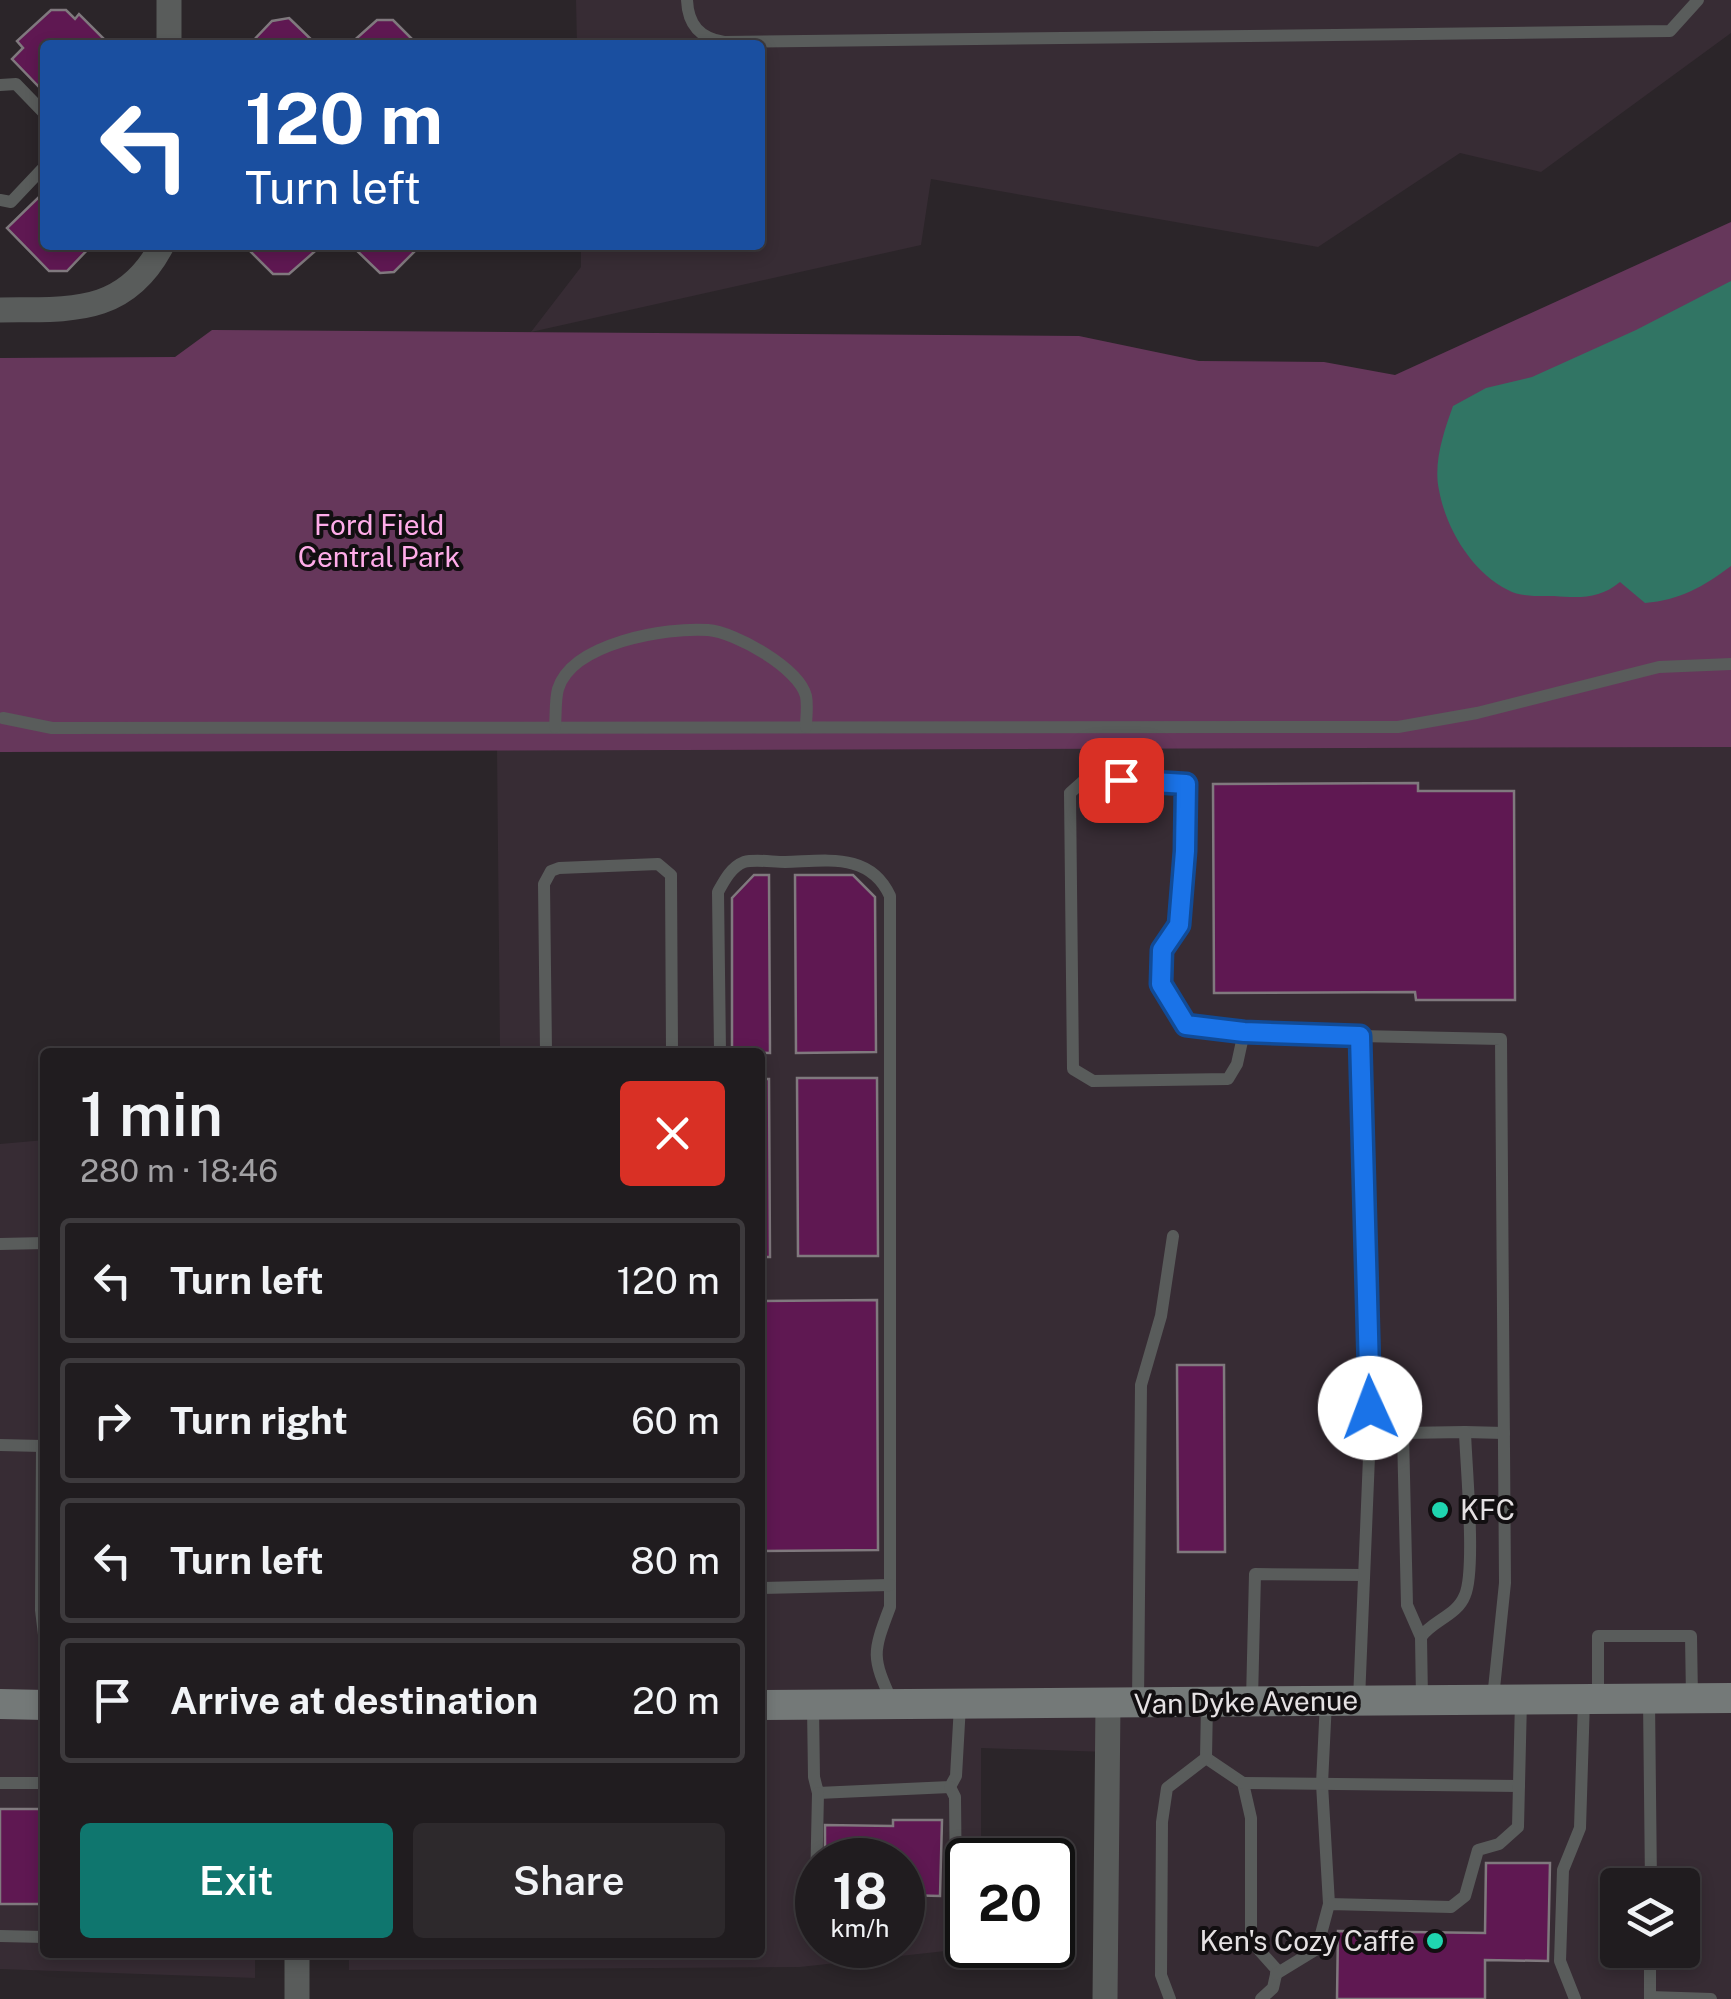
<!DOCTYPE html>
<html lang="en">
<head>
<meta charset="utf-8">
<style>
	body { margin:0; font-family:"Public Sans",sans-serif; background:#2d292c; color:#f1f3f6; height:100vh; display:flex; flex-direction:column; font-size:38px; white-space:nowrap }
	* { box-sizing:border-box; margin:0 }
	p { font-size:32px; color:#a2a1a4 }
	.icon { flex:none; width:55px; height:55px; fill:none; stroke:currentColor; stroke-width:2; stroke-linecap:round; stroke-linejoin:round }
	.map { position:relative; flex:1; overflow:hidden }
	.sheet { position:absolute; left:40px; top:1048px; width:725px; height:910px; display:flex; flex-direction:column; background:#201c1f; border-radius:10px; box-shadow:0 5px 15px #0003,0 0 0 2px #3d3a3d }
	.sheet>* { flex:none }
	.top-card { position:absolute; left:40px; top:40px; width:725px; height:210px; border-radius:10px; box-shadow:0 5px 15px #0003,0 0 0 2px #3d3a3d; background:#1a4fa0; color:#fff; overflow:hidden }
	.buttons { position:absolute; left:1600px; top:1868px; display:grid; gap:20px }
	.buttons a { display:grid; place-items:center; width:100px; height:100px; border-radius:10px; background:#201c1f; box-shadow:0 5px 15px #0003,0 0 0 2px #3d3a3d; font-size:50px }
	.speed { position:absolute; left:795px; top:1838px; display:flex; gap:20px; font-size:50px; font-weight:700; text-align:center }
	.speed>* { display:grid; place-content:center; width:130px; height:130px; border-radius:50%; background:#201c1f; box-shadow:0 5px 15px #0003,0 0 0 2px #3d3a3d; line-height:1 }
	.speed small { font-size:25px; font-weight:400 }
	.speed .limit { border:5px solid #111; border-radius:15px; background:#fff; color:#111 }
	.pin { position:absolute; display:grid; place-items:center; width:85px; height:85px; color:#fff; margin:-42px; border-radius:20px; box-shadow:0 5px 15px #0006 }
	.me { position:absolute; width:110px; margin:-55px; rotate:358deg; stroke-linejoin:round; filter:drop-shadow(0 0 8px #0008) }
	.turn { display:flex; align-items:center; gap:35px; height:210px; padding:0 40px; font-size:45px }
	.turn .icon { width:130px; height:130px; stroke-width:2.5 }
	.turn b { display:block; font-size:70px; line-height:85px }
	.round { display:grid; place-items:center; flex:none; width:105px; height:105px; border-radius:10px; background:#2d292c }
	.overview { display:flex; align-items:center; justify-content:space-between; height:170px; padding:0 40px }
	h1 { font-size:60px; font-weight:600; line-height:75px }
	.action { display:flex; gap:20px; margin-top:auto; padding:20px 40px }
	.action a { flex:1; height:115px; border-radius:10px; background:#0f766e; color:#fff; font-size:40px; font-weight:600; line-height:115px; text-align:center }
	.action a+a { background:#2d292c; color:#f1f3f6 }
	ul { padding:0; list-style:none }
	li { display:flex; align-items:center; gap:30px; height:125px; margin:0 20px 15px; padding:0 20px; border:5px solid #3d3a3d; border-radius:10px }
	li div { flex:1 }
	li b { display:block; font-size:38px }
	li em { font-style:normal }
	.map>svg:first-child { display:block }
	.built { fill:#372c34; fill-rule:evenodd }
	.green { fill:#66375b }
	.water { fill:#317564 }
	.building { fill:#5f1852; stroke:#80797e; stroke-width:2.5 }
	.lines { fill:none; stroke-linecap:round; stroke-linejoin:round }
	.lane { stroke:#595c5b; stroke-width:12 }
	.street { stroke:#595c5b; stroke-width:25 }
	.secondary { stroke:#747978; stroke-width:30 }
	.route-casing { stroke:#114b97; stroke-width:25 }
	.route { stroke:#1a73e8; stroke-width:18 }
	.poi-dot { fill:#1fd5b0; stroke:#120f11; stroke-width:4 }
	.labels { text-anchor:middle; stroke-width:8; stroke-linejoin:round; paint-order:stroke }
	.park-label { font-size:28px; fill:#fface9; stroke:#120f11 }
	.poi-label { font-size:28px; fill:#e5e1e3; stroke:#120f11; text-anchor:start }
	.street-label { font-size:28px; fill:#e5e1e3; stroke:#120f11 }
</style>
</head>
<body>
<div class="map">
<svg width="1731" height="1999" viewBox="0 0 1731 1999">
	<rect width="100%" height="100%" fill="#2b2529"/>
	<g class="built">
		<path d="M576,0h1155v33l-190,139 -81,-19 -142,94 -387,-68 -10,66 -390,87 50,-65v-22h179v-200h-183z"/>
		<path d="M1731,747v1252h-626l3,-247 -127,-4v112h-13v85l14,2 -182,20 -451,3v-18h411v-900h-260l-3,-303zM818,1860h84v85h-84zM1618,1885h64v65h-64z"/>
		<path d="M45,1140v812l210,1v25l-255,-9v-825z"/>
	</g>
	<path class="green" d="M1731,222v525l-1731,5v-394l175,-1 37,-27 867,6 120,25 125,1 71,13z"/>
	<path class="water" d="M1731,281v285c-28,21 -51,34 -86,37l-25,-21c-20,17 -41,16 -66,14 -14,0 -34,1 -46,-6 -36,-18 -62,-61 -69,-100 -6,-27 5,-59 14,-84l33,-18 46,-11 104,-47z"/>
	<g class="building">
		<path d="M51,10h15l9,9 4,-5 31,31h-65v38l-5,5 -28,-29 11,-11 -6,-7z"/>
		<path d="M289,18l28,27h-68l23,-24z"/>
		<path d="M377,20h16l25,25h-69z"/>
		<path d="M43,193l2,52h47l-25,26h-18l-42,-43z"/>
		<path d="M244,245h78l-33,29h-16z"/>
		<path d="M351,245h70l-27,27 -14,1z"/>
		<path d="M1418,783v8h96l1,209h-99l-1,-8 -201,1 -1,-209z"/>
		<path d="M754,875h15l1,178 -38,-1v-154z"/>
		<path d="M795,875h58l22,22 1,155 -80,1z"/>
		<path d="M797,1078h80l1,178h-80z"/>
		<path d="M760,1079h9l1,178h-10z"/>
		<path d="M877,1300l1,250 -118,1v-250z"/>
		<path d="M1177,1365h47l1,187h-47z"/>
		<rect x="0" y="1809" width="45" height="95"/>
		<path d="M893,1820h49l-2,76 -38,-1v-35h-77v-35l68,1z"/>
		<path d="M1486,1863h64l-2,98 -63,-1v39h-148l1,-68 147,2z"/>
	</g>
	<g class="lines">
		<g class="lane">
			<path d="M687,0c1,25 13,38 37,42l946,-11 28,-31"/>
			<path d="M0,85l16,-1 29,30"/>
			<path d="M0,200l11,2 34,-36"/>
			<path d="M3,718l49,10 1346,-1 79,-14 182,-46 72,-3"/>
			<path d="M555,727c1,-12 0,-27 3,-38 14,-46 108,-62 150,-59 27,2 91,38 98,66 2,10 0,22 0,31"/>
			<path d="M1244,1032l-58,-7 -25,-42 1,-33 17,-25 6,-74 1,-67 -98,-7 -18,16 3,276 20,12 135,-2 9,-15 7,-32 115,4"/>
			<path d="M546,1052l-2,-168 7,-13 8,-3 99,-4 13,11 1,177"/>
			<path d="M720,1052l-2,-160c6,-11 13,-25 26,-30 11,-3 29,0 41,0 42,-1 85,-10 105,34v711c-18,47 -18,50 2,95"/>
			<path d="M0,1244l45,-1"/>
			<path d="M1465,1432l39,1"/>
			<path d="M0,1445l42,1"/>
			<path d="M45,1446h-3l-1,164 4,33"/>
			<path d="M760,1588l130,-3"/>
			<path d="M1421,1637c12,-17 36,-21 44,-42 11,-26 1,-129 0,-163l-62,1 4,172 14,32 1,62"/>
			<path d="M1598,1698v-62h93l1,62"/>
			<path d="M1252,1700l3,-126 109,1"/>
			<path d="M1359,1700l12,-292 -12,-372 142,3 4,544 -12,115"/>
			<path d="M1649,1700l2,185"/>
			<path d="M1326,1701l-4,83 7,120"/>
			<path d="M1138,1702l3,-317 20,-69 12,-80"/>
			<path d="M813,1707l1,70 4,16 132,-6 6,-11 4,-71"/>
			<path d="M1206,1758l37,25 8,35v123l26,29 -4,18 -12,11"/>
			<path d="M0,1783h45"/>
			<path d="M1243,1783l276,3"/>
			<path d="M950,1787l5,10 1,99"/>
			<path d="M816,1888l2,-95"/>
			<path d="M0,1936l45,1"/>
			<path d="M173,1952l48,2"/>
			<path d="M1276,1974l41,-25 12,-45 122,3 14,-11 13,-46 21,-6 19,-17 3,-127"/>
			<path d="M1650,1997l61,2"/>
			<path d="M1170,1999l-9,-24 1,-153 5,-34 39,-30 1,-55"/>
			<path d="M1575,1999l-15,-38 3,-91 17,-42 4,-128"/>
			<path d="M1650,1999v-49"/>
		</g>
		<g class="street">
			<path d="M169,0v45"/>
			<path d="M0,310c70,-1 125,6 162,-65"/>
			<path d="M297,1952v47"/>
			<path d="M1105,1999l3,-295"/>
		</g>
		<g class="secondary">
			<path d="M0,1704l45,1"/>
			<path d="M760,1705l971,-7"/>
		</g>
	</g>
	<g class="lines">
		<defs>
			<path id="route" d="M1121,780l65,4 -1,67 -6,74 -17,25 -1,34 25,41 58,7 116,4 10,372"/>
		</defs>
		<use href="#route" class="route-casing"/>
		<use href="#route" class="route"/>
	</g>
	<g class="poi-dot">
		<circle cx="1440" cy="1510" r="10"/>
		<circle cx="1435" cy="1941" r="10"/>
	</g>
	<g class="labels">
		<g class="park-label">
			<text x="379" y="535">Ford Field<tspan x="379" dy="32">Central Park</tspan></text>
		</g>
		<g class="poi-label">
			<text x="1460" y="1520">KFC</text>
			<text x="1415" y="1951" text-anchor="end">Ken's Cozy Caffe</text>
		</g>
		<g class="street-label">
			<text transform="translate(1246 1702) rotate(-1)" y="10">Van Dyke Avenue</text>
		</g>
	</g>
</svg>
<div class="buttons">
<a><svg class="icon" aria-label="layers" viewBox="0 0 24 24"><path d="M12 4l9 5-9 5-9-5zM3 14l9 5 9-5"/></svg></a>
</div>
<div class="speed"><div>18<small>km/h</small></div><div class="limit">20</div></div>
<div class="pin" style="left:1121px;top:780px;background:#d93025"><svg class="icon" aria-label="arrive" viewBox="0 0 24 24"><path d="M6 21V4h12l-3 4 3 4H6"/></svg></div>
<svg class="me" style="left:1370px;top:1408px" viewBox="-20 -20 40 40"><circle r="19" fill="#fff"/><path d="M0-13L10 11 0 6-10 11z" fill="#1a73e8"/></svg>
<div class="top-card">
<div class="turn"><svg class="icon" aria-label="left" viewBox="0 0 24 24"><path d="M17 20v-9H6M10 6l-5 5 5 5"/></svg><div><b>120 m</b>Turn left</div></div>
</div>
<section class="sheet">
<div class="overview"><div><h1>1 min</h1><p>280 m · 18:46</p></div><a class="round" style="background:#d93025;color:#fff"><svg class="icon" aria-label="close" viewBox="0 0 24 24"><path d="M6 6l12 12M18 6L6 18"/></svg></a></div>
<ul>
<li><svg class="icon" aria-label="left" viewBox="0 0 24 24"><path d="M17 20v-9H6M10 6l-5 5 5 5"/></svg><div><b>Turn left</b></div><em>120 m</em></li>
<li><svg class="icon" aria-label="right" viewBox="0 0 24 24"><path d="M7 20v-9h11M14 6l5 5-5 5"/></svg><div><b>Turn right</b></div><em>60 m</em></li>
<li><svg class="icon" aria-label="left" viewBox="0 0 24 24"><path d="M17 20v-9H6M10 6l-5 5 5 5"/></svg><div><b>Turn left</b></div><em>80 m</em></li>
<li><svg class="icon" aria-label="arrive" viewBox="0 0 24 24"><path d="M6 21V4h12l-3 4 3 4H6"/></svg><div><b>Arrive at destination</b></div><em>20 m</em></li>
</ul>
<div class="action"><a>Exit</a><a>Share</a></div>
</section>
</div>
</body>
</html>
